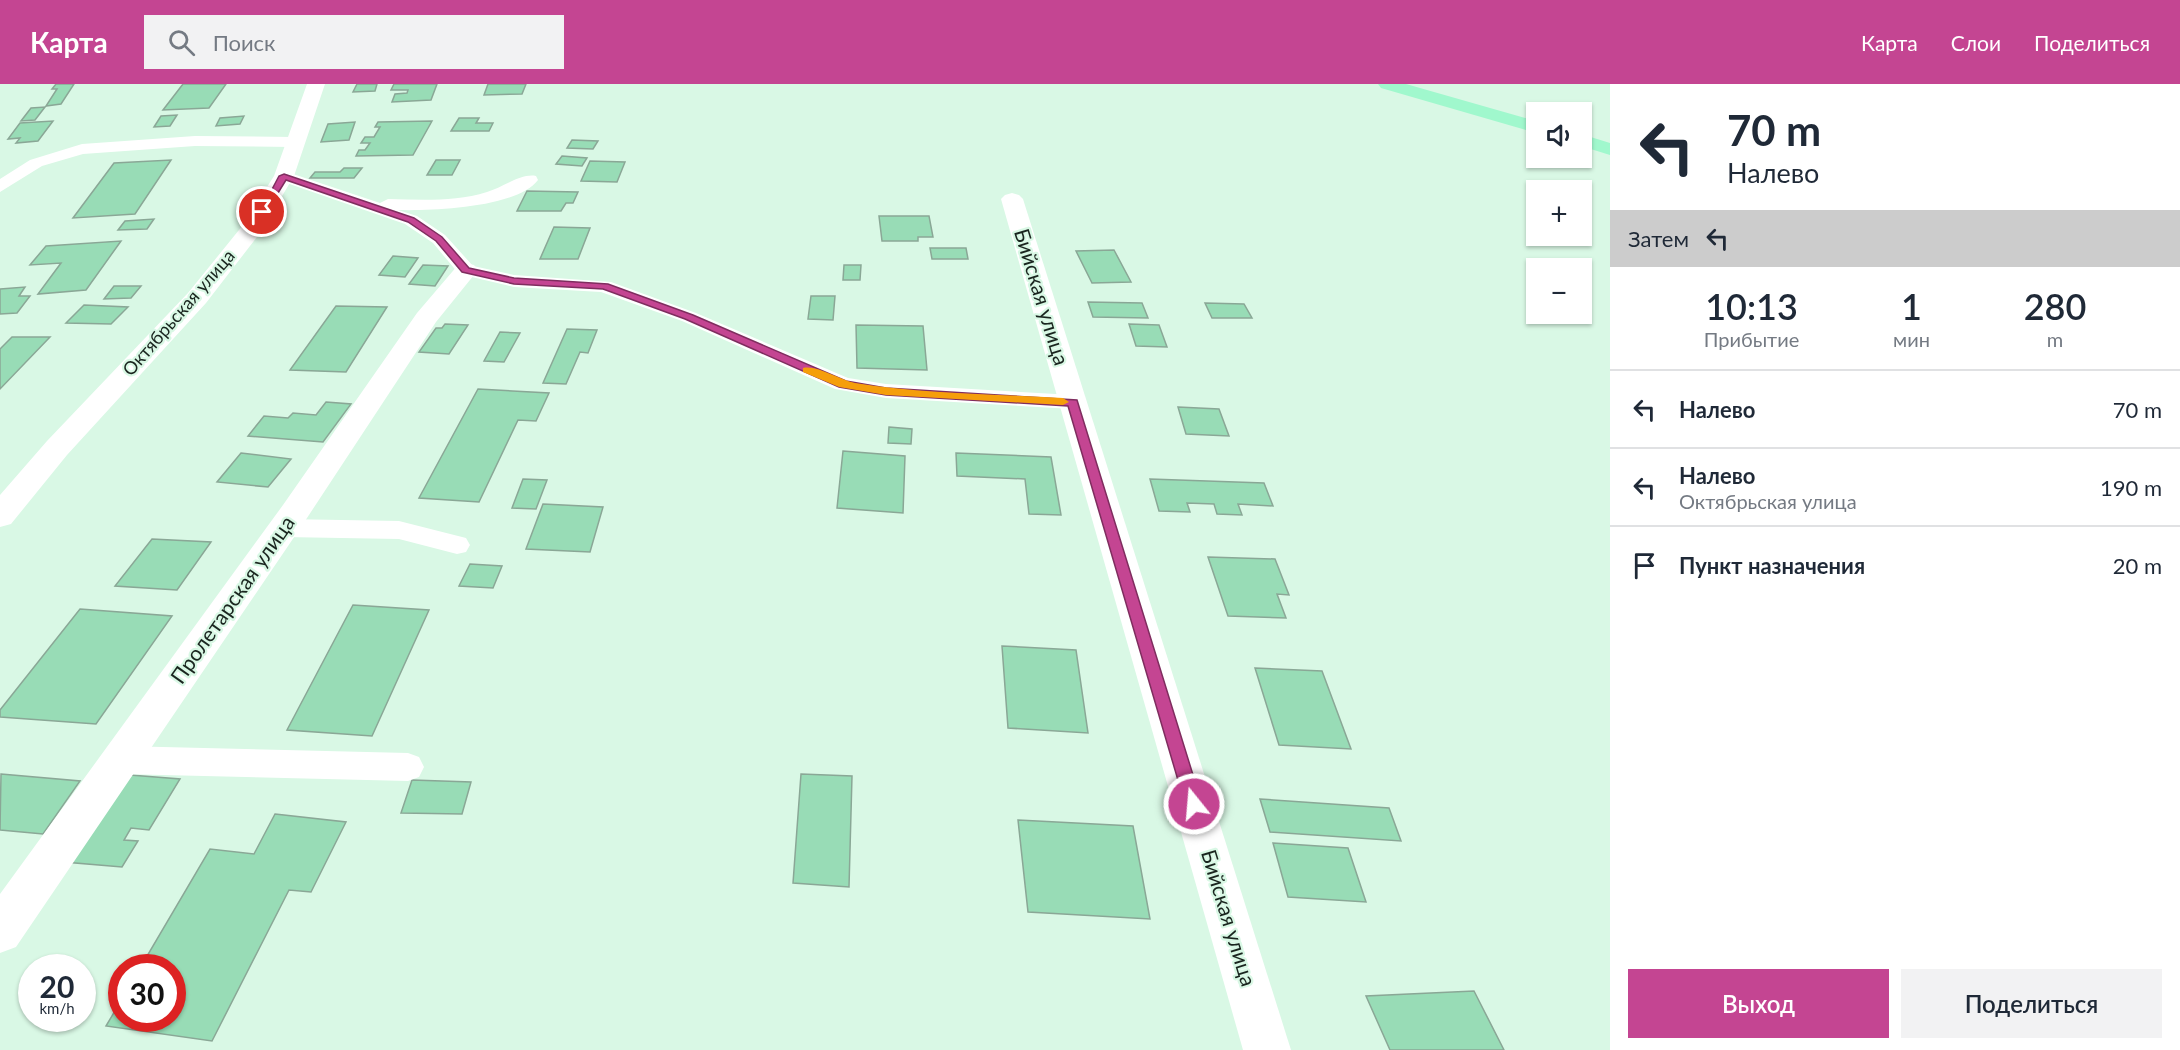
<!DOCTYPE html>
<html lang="ru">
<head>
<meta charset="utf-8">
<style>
	body { margin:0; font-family:Lato,sans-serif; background:#f2f2f3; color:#1f2937; height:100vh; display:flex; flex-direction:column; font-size:22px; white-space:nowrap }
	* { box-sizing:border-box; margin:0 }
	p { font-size:20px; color:#747a83 }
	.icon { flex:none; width:33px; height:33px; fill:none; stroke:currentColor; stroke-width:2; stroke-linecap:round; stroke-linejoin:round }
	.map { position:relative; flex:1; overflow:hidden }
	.drawer { display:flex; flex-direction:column; background:#fff; width:570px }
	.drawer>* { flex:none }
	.guide { background:#fff; color:#1f2937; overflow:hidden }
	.tools { position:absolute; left:1526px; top:18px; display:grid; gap:12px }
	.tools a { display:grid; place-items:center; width:66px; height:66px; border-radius:0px; background:#fff; box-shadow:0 2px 4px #0004; font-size:30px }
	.speed { position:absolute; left:18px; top:870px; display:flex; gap:12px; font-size:30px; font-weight:700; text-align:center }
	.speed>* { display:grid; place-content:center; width:78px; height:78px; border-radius:50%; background:#fff; box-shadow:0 2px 4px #0004; line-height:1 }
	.speed small { font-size:15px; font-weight:400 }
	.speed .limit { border:9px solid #d22; background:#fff; color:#111 }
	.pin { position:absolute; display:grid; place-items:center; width:51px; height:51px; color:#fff; margin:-26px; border:3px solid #fff; border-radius:50%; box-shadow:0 2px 6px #0007 }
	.me { position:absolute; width:66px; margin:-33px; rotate:343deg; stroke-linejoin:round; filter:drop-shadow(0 0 4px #0008) }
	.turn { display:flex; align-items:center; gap:21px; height:126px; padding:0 18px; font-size:27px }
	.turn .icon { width:78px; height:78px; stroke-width:2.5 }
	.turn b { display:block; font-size:42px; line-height:51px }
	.then { display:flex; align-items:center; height:57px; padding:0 18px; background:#0003; gap:12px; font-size:22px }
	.eta { display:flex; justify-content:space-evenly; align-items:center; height:102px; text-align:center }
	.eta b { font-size:36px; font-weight:600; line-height:42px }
	.cta { display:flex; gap:12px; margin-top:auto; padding:12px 18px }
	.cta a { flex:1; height:69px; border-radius:0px; background:#c44592; color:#fff; font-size:24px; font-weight:600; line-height:69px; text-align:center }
	.cta a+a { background:#f2f2f3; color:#1f2937 }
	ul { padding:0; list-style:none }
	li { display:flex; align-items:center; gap:18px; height:78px; padding:0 18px; border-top:2px solid #e0e1e3 }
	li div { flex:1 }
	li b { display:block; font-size:22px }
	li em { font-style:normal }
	header { display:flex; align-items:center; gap:36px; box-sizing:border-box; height:84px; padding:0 30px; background:#c44592; color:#fff }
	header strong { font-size:28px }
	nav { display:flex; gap:33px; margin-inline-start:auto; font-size:21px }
	.search { width:420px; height:54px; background:#f2f2f3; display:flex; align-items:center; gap:15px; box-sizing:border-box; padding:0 21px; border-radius:0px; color:#747a83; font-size:22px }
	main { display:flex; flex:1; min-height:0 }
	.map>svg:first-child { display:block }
	.building { fill:#98dcb6; stroke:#8aa796; stroke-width:1.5 }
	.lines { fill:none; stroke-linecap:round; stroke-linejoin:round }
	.lane { fill:#fff; fill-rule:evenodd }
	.street { fill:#fff; fill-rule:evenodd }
	.primary { fill:#a0f8cd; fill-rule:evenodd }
	.route { fill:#c44592; stroke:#7f2d5f; stroke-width:1.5 }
	.slow { fill:#f59e0b }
	.labels { text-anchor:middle; stroke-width:4.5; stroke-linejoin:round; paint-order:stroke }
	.far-street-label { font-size:18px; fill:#1a251f; stroke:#d9f8e5 }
	.street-label { font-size:21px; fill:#1a251f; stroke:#d9f8e5 }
</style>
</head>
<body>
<header>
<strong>Карта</strong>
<div class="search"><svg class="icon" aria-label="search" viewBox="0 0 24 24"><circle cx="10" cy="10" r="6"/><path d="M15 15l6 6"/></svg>Поиск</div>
<nav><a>Карта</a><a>Слои</a><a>Поделиться</a></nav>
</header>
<main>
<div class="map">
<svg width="1610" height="966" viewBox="0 0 1610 966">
	<rect width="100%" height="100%" fill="#d9f8e5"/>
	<g class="building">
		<path d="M56,0h18l-13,20 -15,2 11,-17h-5z"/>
		<path d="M183,0h43l-17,24 -46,2z"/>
		<path d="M357,0h20l-2,7 -22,1z"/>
		<path d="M394,0h43l-6,16 -39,2 3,-8 12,-1 1,-3h-17z"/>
		<path d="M488,0h38l-4,10 -38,1z"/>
		<path d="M45,23l-10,13 -14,1 10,-13z"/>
		<path d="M177,31l-7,11 -16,1 7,-11z"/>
		<path d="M244,32l-4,8 -24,2 4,-8z"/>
		<path d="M459,34h20l-3,5h17l-4,8h-38z"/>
		<path d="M53,37l-15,20 -22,2 4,-5 -12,1 12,-16z"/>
		<path d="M432,37l-19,34 -57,1 3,-6h6l5,-7h-9l4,-6h9l6,-10h-5l3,-5z"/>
		<path d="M355,38l-6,18 -28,2 7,-18z"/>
		<path d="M572,56l26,1 -5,8 -26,-1z"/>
		<path d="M562,72l25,2 -5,8 -26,-2z"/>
		<path d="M171,76l-36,54 -62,4 41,-55z"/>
		<path d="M436,76h24l-8,15h-25z"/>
		<path d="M590,77l35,1 -8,20 -36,-1z"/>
		<path d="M344,84h18l-8,10h-44l5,-6h25z"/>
		<path d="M527,107l51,1 -5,11h-7l-5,8h-44z"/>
		<path d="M879,132h50l4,21h-15v4h-36z"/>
		<path d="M154,135l-7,10 -29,1 7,-9z"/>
		<path d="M554,143l36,1 -12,31h-38z"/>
		<path d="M121,157l-35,49 -48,4 23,-31 -31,2 16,-19z"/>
		<path d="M930,164h36l2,11h-36z"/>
		<path d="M1114,166l17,32 -39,1 -16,-32z"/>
		<path d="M393,172l25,2 -13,19 -26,-2z"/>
		<path d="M423,181l25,1 -13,20 -26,-2z"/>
		<path d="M844,181h17l-1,15h-17z"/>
		<path d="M114,202h27l-10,12 -27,1z"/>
		<path d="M25,203l-6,9h11l-13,17 -17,1v-25z"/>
		<path d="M811,212h24l-2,24 -25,-1z"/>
		<path d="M1088,218l54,1 6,15 -55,-1z"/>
		<path d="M1205,219l39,1 8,14h-40z"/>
		<path d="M84,221l44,2 -17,17 -45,-1z"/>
		<path d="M336,222l51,1 -41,65 -56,-2z"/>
		<path d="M445,240l23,1 -19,29 -30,-2 17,-24h6z"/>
		<path d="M1129,240l30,1 8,22 -31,-1z"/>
		<path d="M856,241l67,1 4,44 -70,-2z"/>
		<path d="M567,245l30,1 -9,23 -8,-1 -14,32 -23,-1z"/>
		<path d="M500,248l20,1 -16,29 -20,-1z"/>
		<path d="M12,253h38l-50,52v-40z"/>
		<path d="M478,305l71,4 -13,28 -18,-1 -39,82 -60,-4z"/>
		<path d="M326,318l25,2 -28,38 -75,-6 16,-20 24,2 5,-5 23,2z"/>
		<path d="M1178,323l41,2 10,27 -43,-2z"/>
		<path d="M889,343l23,2 -1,15 -23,-1z"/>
		<path d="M843,367l62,5 -2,57 -66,-5z"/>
		<path d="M241,369l50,6 -23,28 -51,-5z"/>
		<path d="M956,369l95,4 10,58 -32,-1 -4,-35 -68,-3z"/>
		<path d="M523,395l24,1 -11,29 -24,-1z"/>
		<path d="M1150,395l114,4 9,23 -35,-2 4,11 -25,-1 -3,-10 -27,-1 3,9 -31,-1z"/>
		<path d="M543,420l60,3 -13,45 -64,-3z"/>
		<path d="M152,455l59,3 -34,48 -62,-4z"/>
		<path d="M1208,473l67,2 14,36 -12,-1 9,24 -58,-2z"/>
		<path d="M470,480l32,2 -9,22 -34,-2z"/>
		<path d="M353,521l76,5 -57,126 -85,-6z"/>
		<path d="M80,525l92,7 -76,108 -96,-7v-7z"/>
		<path d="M1002,562l74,4 12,83 -80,-5z"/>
		<path d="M1255,584l67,3 29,78 -72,-4z"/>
		<path d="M1,690l79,7 -37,53 -43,-4z"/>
		<path d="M801,690l51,2 -3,111 -56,-4z"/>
		<path d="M130,691l50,4 -31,51 -18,-2 -7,12 14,1 -16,26 -58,-5z"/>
		<path d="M412,696l59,2 -9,32 -61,-1z"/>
		<path d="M1260,715l129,9 12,33 -131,-9z"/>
		<path d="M275,730l71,8 -35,70 -22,-2 -77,151 -106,-15 16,-27v19h50v-50h-32l70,-119 44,5z"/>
		<path d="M1018,736l115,6 17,93 -122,-7z"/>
		<path d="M1273,759l75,5 18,54 -78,-5z"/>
		<path d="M1474,907l30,59h-114l-24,-54z"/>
	</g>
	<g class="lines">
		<g class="lane">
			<path d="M195,52l98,1 8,5 -8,5 -98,-1 -112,8 -41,12 -42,26v-13l30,-19 52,-16z"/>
			<path d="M284,87l96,32 8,-4c33,1 67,3 99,-7 15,-4 34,-19 49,-16l2,4c-21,28 -107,31 -140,30l19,6 28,19 28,31 41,9 97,7 85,31 152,65 38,6 187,11 8,2 3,5 -3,5 -8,2 -187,-11 -51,-9 -153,-68 -81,-29 -87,-5 -55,-13 -26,-31 -28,-19 -127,-44 -2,-4z"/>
			<path d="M284,435l115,2 67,17 4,7 -4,7 -9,2 -58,-15 -115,-2 -9,-3 -4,-6 4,-6z"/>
			<path d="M121,662l287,7 11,4 5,10 -5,10 -11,4 -287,-7 -11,-4 -5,-10 5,-10z"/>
		</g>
		<g class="street">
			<path d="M307,0h18l-31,92 -34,57 -54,70 -139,152 -56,69 -11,3v-32l47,-54 141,-148 55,-68 31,-49z"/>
			<path d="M1012,109l7,2 4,4 268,851h-48l-242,-851 4,-4z"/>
			<path d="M466,179l8,2 4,5 -42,52 -131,199 -289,426 -16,6v-59l283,-389 134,-192 41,-48z"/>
		</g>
		<g class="primary">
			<path d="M1378,0h28l130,37v12l-155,-45z"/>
			<path d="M1581,50l29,9v12l-29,-9z"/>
		</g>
	</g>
	<path class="route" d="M284,90l130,44 28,19 27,31 45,10 94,6 85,31 153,66 40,7 191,12 125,404 -2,6 -6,2 -6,-2 -3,-6 -117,-398 -182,-11 -47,-8 -154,-68 -82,-30 -89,-5 -52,-12 -26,-31 -28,-19 -122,-42 -21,34h-6l20,-38z"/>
	<path class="slow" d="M803,284c15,-3 36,12 52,15 69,11 139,11 208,15l6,4 -6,3 -177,-10 -47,-8 -36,-15z"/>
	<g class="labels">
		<g class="far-street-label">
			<text transform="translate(179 229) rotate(-49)" y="6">Октябрьская улица</text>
		</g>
		<g class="street-label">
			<text transform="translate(1041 213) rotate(73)" y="7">Бийская улица</text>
			<text transform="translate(233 516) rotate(-55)" y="7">Пролетарская улица</text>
			<text transform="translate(1228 834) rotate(73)" y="7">Бийская улица</text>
		</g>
	</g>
</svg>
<div class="tools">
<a><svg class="icon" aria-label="sound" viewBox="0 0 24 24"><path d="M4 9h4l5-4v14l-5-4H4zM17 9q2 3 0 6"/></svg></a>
<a>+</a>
<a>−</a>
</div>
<div class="speed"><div>20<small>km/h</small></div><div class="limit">30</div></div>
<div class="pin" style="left:262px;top:128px;background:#d93025"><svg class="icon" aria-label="arrive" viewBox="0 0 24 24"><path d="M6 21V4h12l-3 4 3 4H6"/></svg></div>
<svg class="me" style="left:1194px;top:720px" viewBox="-20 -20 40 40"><circle r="17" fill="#c44592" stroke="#fff" stroke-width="3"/><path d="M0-11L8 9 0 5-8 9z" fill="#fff"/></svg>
</div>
<section class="drawer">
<div class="guide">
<div class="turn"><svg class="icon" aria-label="left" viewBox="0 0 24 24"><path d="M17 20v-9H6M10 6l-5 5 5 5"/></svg><div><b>70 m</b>Налево</div></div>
<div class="then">Затем<svg class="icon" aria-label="left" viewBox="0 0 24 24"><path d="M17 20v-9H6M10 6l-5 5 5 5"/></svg></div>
</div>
<div class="eta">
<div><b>10:13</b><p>Прибытие</p></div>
<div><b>1</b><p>мин</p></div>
<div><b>280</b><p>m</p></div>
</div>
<ul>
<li><svg class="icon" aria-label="left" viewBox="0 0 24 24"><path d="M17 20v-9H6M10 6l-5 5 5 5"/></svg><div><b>Налево</b></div><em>70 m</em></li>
<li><svg class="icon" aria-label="left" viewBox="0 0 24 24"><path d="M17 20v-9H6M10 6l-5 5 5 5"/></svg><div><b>Налево</b><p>Октябрьская улица</p></div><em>190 m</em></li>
<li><svg class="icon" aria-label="arrive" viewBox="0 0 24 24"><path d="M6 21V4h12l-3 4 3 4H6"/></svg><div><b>Пункт назначения</b></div><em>20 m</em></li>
</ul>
<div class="cta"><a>Выход</a><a>Поделиться</a></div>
</section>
</main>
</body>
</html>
